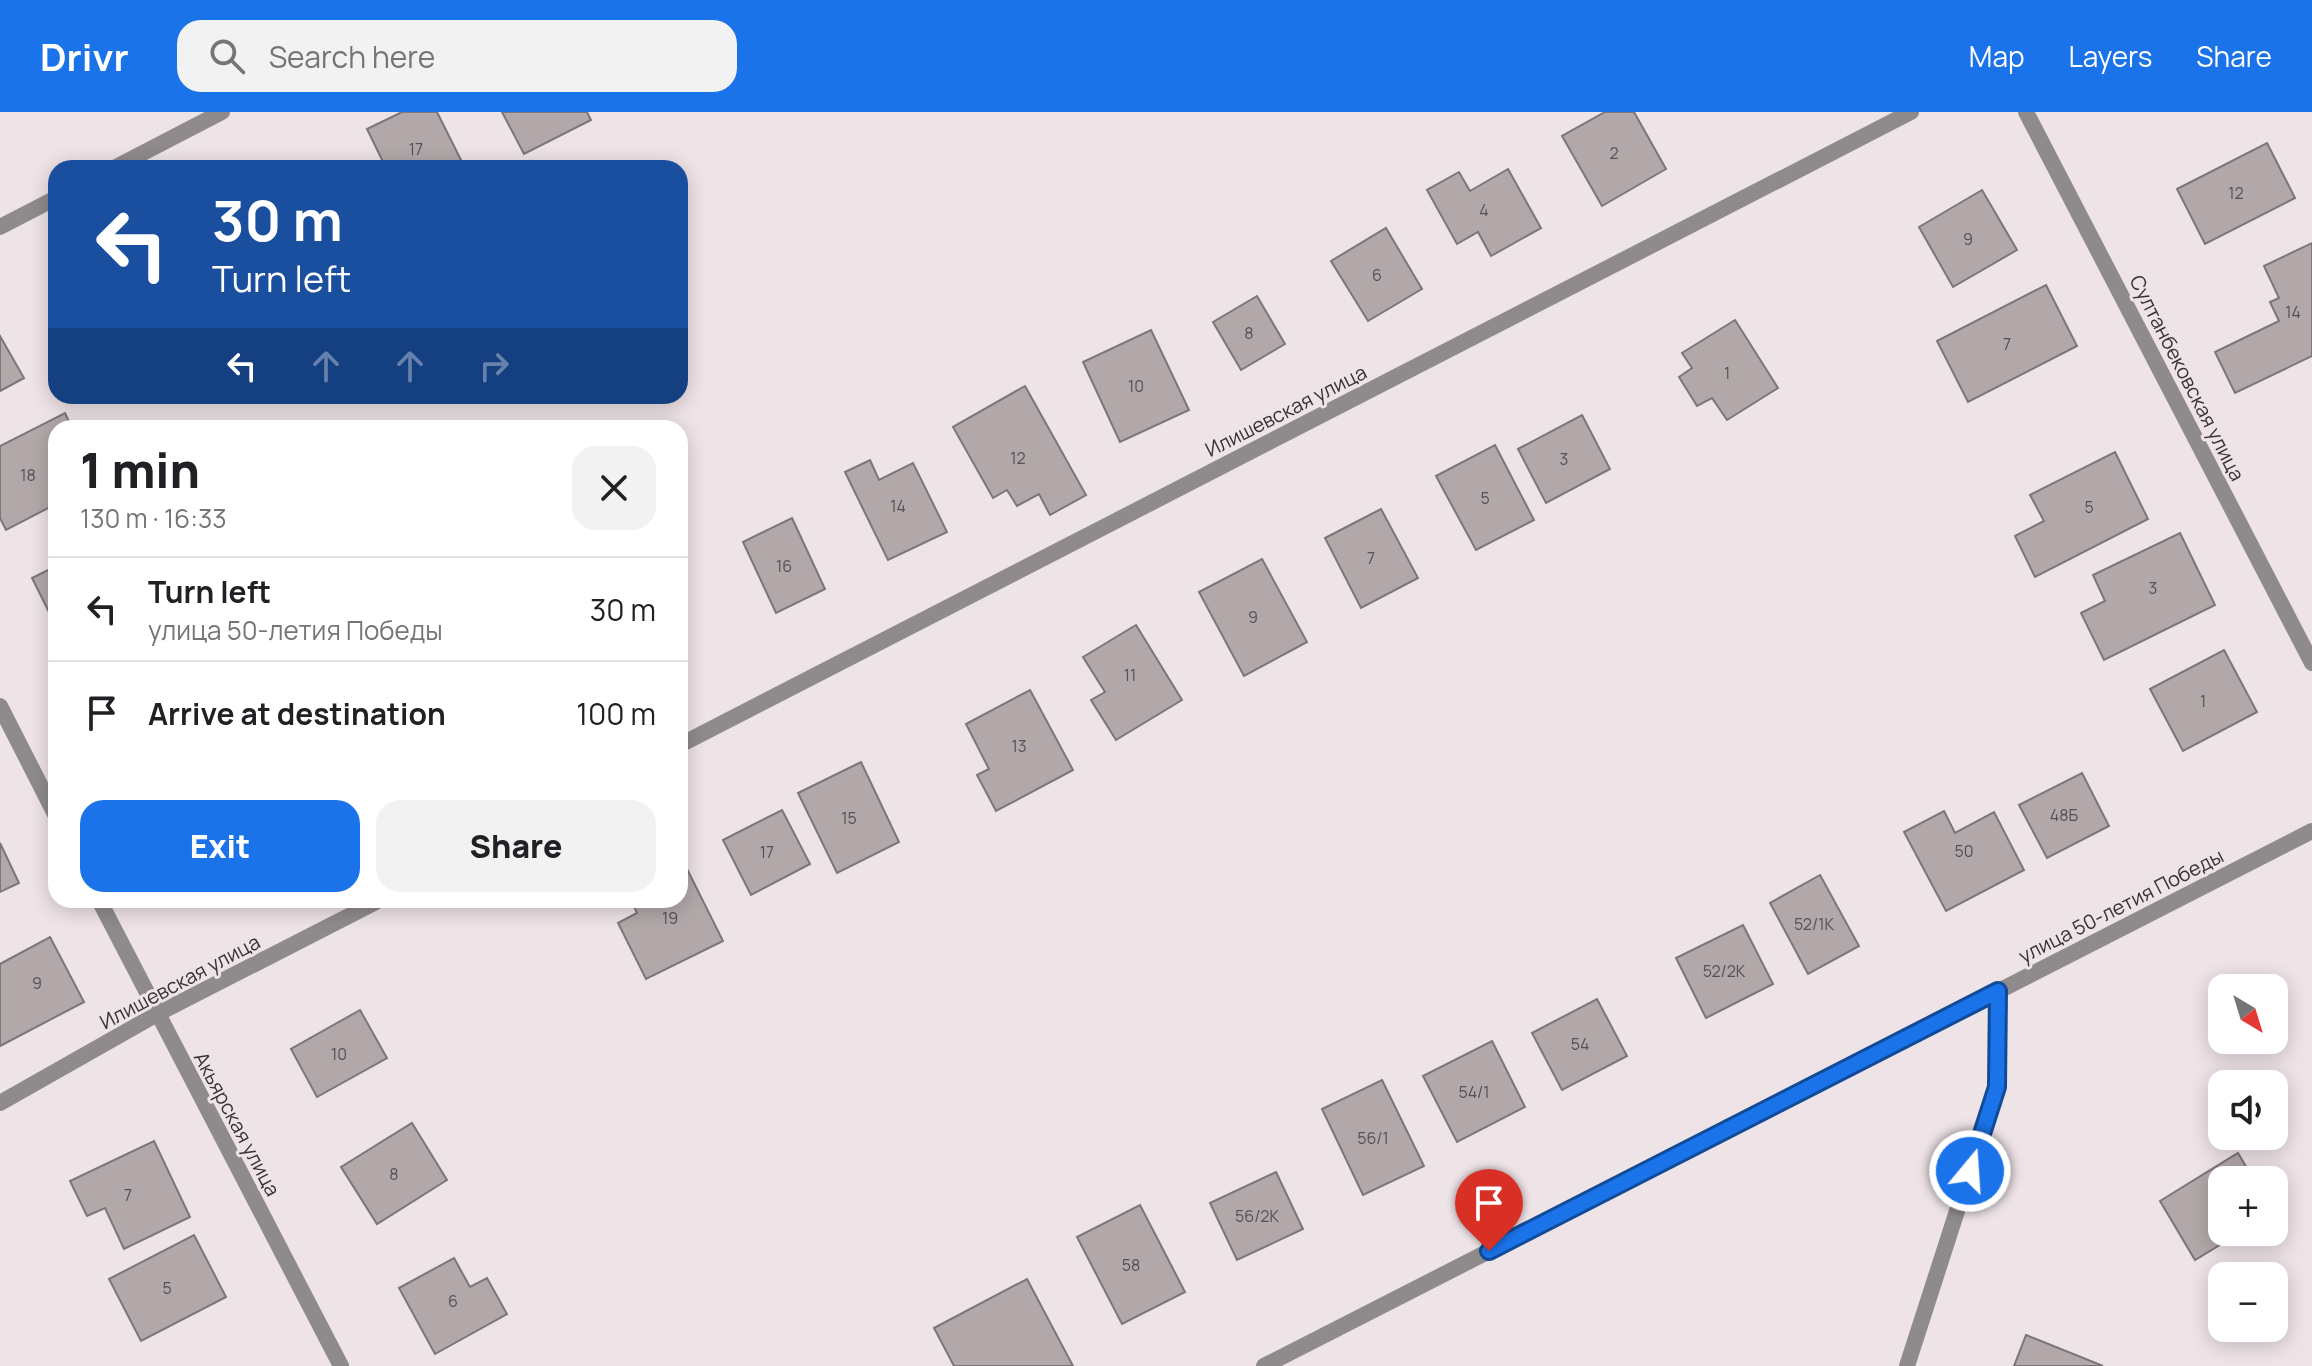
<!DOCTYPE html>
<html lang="en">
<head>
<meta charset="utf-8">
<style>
	body { margin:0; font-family:Manrope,sans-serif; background:#f2f2f2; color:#202124; height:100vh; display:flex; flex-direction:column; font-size:30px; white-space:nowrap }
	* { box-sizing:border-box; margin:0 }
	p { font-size:26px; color:#757577 }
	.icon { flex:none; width:44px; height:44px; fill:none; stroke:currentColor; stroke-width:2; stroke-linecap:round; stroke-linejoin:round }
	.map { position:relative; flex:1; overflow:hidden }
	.drawer { position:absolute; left:48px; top:308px; width:640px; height:488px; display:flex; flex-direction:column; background:#fff; border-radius:24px; box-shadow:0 4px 20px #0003 }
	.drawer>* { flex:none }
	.banner { position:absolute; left:48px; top:48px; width:640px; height:244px; border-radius:24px; box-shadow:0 4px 20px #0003; background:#1a4fa0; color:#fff; overflow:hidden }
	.needle { width:52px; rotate:142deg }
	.tools { position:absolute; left:2208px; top:862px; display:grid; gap:16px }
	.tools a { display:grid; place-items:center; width:80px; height:80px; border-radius:16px; background:#fff; box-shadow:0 4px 20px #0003; font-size:40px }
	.pin { position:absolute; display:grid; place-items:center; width:68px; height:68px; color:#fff; margin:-82px -34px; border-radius:50% 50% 50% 0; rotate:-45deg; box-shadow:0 0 8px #0007 }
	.pin .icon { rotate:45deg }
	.me { position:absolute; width:88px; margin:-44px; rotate:18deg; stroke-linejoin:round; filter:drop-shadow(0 0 6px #0008) }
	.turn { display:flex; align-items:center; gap:28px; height:168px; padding:0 32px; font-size:36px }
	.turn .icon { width:104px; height:104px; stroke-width:2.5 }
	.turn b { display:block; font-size:56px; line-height:68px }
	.lanes { display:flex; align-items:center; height:76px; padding:0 32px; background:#0003; justify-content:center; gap:40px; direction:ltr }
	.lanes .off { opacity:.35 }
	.round { display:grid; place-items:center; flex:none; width:84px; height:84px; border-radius:24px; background:#f2f2f2 }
	.head { display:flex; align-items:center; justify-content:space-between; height:136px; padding:0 32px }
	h1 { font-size:48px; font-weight:800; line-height:60px }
	.primary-button { display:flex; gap:16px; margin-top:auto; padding:16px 32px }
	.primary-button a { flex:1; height:92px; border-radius:24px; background:#1a73e8; color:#fff; font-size:32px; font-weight:800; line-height:92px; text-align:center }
	.primary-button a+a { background:#f2f2f2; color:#202124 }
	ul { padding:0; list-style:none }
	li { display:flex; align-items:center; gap:24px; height:104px; padding:0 32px; border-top:2px solid #e0e0e0 }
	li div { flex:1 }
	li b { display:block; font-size:30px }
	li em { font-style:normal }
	header { display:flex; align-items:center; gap:48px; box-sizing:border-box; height:112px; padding:0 40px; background:#1a73e8; color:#fff }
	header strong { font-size:38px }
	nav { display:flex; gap:44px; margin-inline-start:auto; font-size:28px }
	.search { width:560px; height:72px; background:#f2f2f2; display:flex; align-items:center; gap:20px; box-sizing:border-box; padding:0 28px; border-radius:24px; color:#757577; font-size:30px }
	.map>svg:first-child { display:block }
	.building { fill:#b2a8aa; stroke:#7e7578; stroke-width:2 }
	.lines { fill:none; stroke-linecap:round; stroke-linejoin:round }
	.street { stroke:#8f8b8c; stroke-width:16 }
	.route-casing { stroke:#114b97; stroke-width:20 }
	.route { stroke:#1a73e8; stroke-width:14 }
	.labels { text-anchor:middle; stroke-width:6; stroke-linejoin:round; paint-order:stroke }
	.number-label { font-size:16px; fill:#555051 }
	.street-label { font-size:20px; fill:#363233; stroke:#eee3e6 }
</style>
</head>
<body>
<header>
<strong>Drivr</strong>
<div class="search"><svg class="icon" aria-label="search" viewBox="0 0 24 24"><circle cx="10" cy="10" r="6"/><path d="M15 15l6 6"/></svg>Search here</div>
<nav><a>Map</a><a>Layers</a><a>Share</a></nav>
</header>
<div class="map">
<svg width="2312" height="1254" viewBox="0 0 2312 1254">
	<rect width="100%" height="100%" fill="#eee3e6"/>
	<g class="building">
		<path d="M402,0h35l28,56h-79l-19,-39z"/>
		<path d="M502,0h85l4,8 -67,34z"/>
		<path d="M1605,0h29l32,57 -64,37 -40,-70z"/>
		<path d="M2267,31l28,55 -90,46 -28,-55z"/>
		<path d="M1508,57l33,59 -50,28 -13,-24 -21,12 -30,-54 32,-18 11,19z"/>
		<path d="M1982,78l35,60 -64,37 -34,-60z"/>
		<path d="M1386,116l36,61 -54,32 -37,-60z"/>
		<path d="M2312,131v113l-77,37 -20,-41 64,-31 -9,-19 9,-4 -15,-32z"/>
		<path d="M2046,173l31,61 -109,56 -31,-61z"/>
		<path d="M1257,184l28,48 -44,26 -28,-48z"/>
		<path d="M1735,208l43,68 -51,32 -15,-22 -15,8 -18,-29 13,-9 -10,-15z"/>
		<path d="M1151,218l38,80 -69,32 -37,-80z"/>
		<path d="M0,224l24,42 -24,13z"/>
		<path d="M1025,274l61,109 -36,20 -11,-21 -22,12 -10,-16 -14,8 -40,-71z"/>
		<path d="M65,301l7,15h-16v76l-50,26 -6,-12v-72z"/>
		<path d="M1582,303l28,54 -64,34 -28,-54z"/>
		<path d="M1495,333l39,75 -58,30 -40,-74z"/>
		<path d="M2115,340l33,67 -113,58 -20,-41 29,-15 -14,-26z"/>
		<path d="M870,348l9,20 34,-17 34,69 -59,28 -43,-88z"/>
		<path d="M1381,397l37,69 -57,30 -36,-70z"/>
		<path d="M792,406l33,71 -49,24 -33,-71z"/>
		<path d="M2180,421l35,72 -111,55 -23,-47 24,-12 -12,-26z"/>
		<path d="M1262,447l45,83 -63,34 -45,-84z"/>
		<path d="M56,454v60l-24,-48z"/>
		<path d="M1136,513l46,75 -66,40 -25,-40 14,-8 -22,-35z"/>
		<path d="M2224,538l33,62 -74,39 -33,-62z"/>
		<path d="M1030,578l43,80 -77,41 -19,-36 12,-6 -23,-45z"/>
		<path d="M861,650l38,80 -62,31 -39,-80z"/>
		<path d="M2082,661l27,53 -62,32 -28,-53z"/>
		<path d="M782,698l28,54 -59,31 -28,-55z"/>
		<path d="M1944,699l11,22 39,-21 30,58 -78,41 -42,-79z"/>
		<path d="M0,731l19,40 -19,9z"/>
		<path d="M680,743l43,86 -77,38 -28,-56 19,-10 -6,-13h49z"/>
		<path d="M1820,763l39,71 -51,28 -38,-71z"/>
		<path d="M1743,813l30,59 -67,34 -30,-60z"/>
		<path d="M50,825l34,65 -84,44v-82z"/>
		<path d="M1597,887l30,57 -65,34 -30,-57z"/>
		<path d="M360,898l27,48 -70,39 -26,-48z"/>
		<path d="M1492,929l33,66 -68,35 -34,-66z"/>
		<path d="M1382,968l42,86 -61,29 -41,-86z"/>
		<path d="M412,1011l35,57 -70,44 -36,-57z"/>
		<path d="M154,1029l36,76 -66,32 -19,-41 -18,8 -17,-35z"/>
		<path d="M2238,1041l16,27h-32v52h19l-46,28 -35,-59z"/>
		<path d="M1276,1060l27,57 -66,31 -27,-57z"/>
		<path d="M1140,1093l45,87 -63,32 -45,-87z"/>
		<path d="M194,1123l32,62 -85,44 -32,-62z"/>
		<path d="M454,1146l16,29 17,-9 20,36 -72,40 -36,-66z"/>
		<path d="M1027,1167l46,87h-119l-20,-38z"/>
		<path d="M2026,1223l77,31h-89z"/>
	</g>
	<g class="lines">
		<g class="street">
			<path d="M2026,0l286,551"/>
			<path d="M114,56l108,-56"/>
			<path d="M0,115l56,-29"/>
			<path d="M0,594l56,110"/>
			<path d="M680,633l1231,-633"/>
			<path d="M99,788l242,466"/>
			<path d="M0,991l157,-89 223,-114"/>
			<path d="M1264,1254l1048,-535"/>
			<path d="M1907,1254l90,-279 1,-96"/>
		</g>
	</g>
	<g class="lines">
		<defs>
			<path id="route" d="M1489,1139l509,-260 -1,96 -27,84"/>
		</defs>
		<use href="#route" class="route-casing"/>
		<use href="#route" class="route"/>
	</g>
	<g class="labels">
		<g class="number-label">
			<text x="416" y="43">17</text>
			<text x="1614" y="47">2</text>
			<text x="2236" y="87">12</text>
			<text x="1484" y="104">4</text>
			<text x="1968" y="133">9</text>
			<text x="1377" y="169">6</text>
			<text x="2293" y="206">14</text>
			<text x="1249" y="227">8</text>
			<text x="2007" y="238">7</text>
			<text x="1727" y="267">1</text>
			<text x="1136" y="280">10</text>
			<text x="1018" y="352">12</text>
			<text x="1564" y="353">3</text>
			<text x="28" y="369">18</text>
			<text x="1485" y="392">5</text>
			<text x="898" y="400">14</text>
			<text x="2089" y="401">5</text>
			<text x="1371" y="452">7</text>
			<text x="784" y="460">16</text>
			<text x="2153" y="482">3</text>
			<text x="1253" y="511">9</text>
			<text x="1130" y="569">11</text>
			<text x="2203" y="595">1</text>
			<text x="1019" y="640">13</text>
			<text x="2064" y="709">48Б</text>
			<text x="849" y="712">15</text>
			<text x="1964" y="745">50</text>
			<text x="767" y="746">17</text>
			<text x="670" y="812">19</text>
			<text x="1814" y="818">52/1К</text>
			<text x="1724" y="865">52/2К</text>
			<text x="37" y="877">9</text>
			<text x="1580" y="938">54</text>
			<text x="339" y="948">10</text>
			<text x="1474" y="986">54/1</text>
			<text x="1373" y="1032">56/1</text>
			<text x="394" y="1068">8</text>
			<text x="128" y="1089">7</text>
			<text x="1257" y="1110">56/2К</text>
			<text x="1131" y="1159">58</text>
			<text x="167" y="1182">5</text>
			<text x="453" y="1195">6</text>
		</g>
		<g class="street-label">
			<text transform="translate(2187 266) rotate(63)" y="7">Султанбековская улица</text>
			<text transform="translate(1286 299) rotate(-27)" y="7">Илишевская улица</text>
			<text transform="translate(2121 794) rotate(-27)" y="7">улица 50-летия Победы</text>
			<text transform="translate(180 870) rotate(-28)" y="7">Илишевская улица</text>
			<text transform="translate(237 1012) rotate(62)" y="7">Акьярская улица</text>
		</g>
	</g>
</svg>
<div class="tools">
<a><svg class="needle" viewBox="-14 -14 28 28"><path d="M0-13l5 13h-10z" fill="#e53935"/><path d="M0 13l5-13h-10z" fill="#757577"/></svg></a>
<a><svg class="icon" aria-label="sound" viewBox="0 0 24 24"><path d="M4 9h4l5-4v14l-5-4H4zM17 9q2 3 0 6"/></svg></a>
<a>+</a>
<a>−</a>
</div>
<div class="pin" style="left:1489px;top:1139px;background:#d93025"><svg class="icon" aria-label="arrive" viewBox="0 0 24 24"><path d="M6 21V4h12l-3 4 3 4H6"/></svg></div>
<svg class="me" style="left:1970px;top:1059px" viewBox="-20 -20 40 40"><circle r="17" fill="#1a73e8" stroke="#fff" stroke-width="3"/><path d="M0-11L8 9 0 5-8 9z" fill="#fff"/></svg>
<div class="banner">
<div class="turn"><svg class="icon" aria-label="left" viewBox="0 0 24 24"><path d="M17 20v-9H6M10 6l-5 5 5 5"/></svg><div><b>30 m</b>Turn left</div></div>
<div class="lanes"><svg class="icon" aria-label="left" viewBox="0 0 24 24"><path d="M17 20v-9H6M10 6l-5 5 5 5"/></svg><svg class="icon off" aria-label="ahead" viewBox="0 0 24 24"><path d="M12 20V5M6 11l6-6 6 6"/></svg><svg class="icon off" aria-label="ahead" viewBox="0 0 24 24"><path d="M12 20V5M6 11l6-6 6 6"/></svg><svg class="icon off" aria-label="right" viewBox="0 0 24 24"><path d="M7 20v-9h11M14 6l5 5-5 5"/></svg></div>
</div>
<section class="drawer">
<div class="head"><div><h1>1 min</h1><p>130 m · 16:33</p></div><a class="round"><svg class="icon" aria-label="close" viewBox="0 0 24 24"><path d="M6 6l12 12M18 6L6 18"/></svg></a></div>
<ul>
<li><svg class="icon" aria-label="left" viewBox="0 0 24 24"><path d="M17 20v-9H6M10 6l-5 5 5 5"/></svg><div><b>Turn left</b><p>улица 50-летия Победы</p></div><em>30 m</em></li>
<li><svg class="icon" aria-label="arrive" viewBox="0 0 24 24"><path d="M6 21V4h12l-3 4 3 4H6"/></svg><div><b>Arrive at destination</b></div><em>100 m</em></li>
</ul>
<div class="primary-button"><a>Exit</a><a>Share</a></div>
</section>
</div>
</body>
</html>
